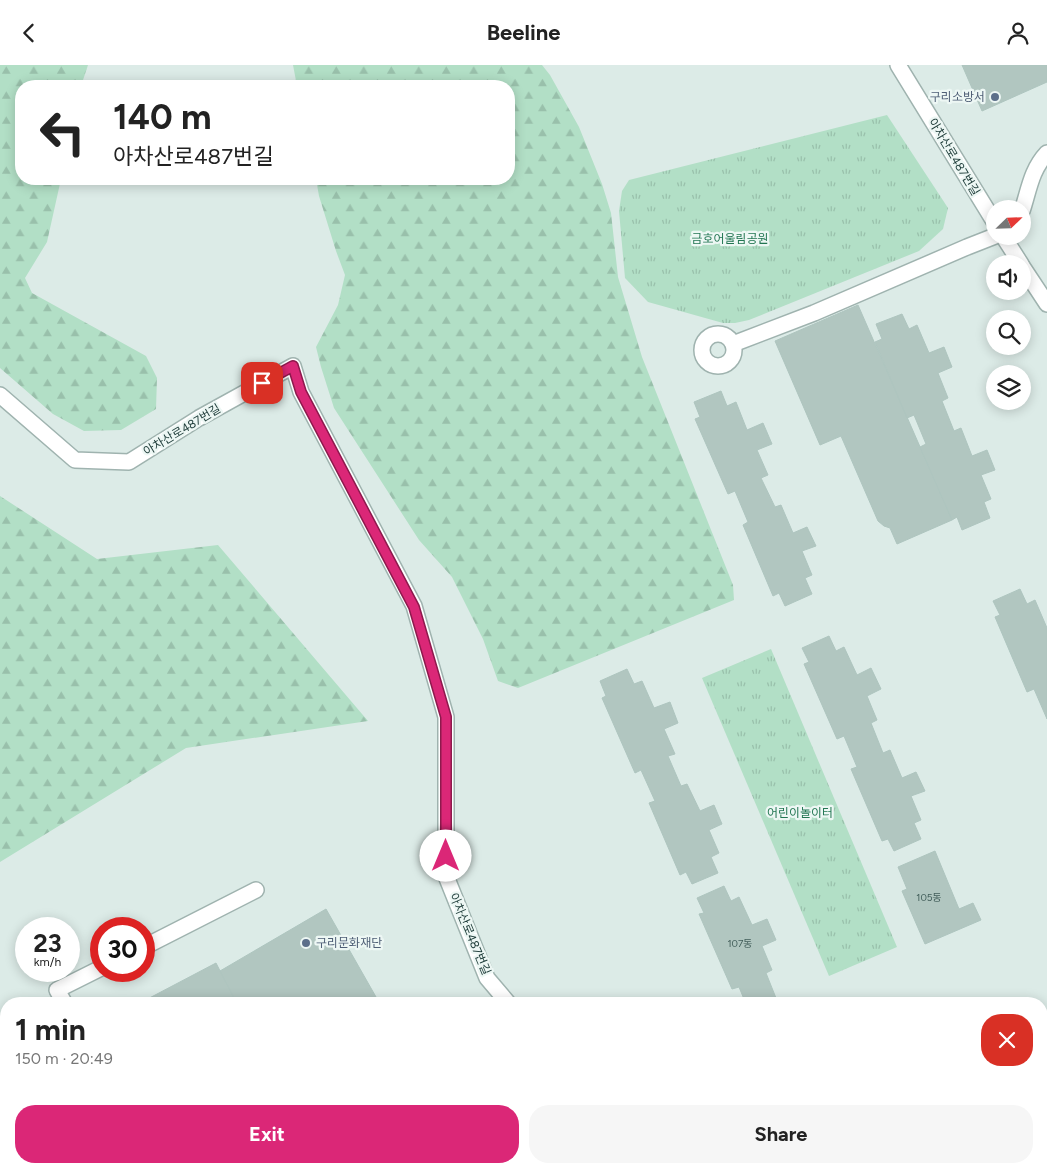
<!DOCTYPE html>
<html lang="en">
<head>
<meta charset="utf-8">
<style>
	body { margin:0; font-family:Figtree,"Noto Sans KR",sans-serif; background:#f6f6f6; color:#222; height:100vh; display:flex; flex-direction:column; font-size:19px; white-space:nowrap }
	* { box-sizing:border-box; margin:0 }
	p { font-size:16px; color:#767676 }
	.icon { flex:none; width:28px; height:28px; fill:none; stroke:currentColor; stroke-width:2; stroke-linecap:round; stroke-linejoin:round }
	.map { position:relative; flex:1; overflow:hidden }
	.drawer { position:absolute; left:0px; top:932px; width:1048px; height:176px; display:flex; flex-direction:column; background:#fff; border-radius:20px 20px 0 0; box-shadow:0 2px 12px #0003 }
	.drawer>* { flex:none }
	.top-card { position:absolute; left:15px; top:15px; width:500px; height:105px; border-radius:20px; box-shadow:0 2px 12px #0003; background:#fff; color:#222; overflow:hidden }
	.needle { width:32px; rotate:67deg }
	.tools { position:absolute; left:986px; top:135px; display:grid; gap:10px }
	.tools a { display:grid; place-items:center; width:45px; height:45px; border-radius:50%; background:#fff; box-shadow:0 2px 12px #0003; font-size:25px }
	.speed { position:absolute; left:15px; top:852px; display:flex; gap:10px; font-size:25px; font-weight:700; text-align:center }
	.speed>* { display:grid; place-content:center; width:65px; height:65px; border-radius:50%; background:#fff; box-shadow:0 2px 12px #0003; line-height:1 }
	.speed small { font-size:12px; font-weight:400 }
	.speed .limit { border:8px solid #d22; background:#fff; color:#111 }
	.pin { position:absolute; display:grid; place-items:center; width:42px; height:42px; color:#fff; margin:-21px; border-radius:10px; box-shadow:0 2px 8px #0006 }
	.me { position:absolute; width:55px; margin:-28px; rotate:0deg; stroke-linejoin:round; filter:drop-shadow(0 0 4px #0008) }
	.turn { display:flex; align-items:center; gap:18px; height:105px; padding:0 15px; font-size:22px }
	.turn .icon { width:65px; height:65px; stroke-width:2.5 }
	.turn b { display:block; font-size:35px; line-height:42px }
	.round { display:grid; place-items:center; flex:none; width:52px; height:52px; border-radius:20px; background:#f6f6f6 }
	.summary { display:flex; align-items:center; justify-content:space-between; height:85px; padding:0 15px }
	h1 { font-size:30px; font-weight:700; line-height:38px }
	.action { display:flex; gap:10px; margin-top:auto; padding:10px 15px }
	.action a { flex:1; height:58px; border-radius:20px; background:#db2777; color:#fff; font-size:20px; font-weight:700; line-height:58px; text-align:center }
	.action a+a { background:#f6f6f6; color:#222 }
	header { display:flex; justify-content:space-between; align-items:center; height:65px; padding:0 15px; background:#fff; font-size:22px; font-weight:700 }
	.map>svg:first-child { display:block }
	.forest { fill:url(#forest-firs) }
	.park { fill:url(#park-tufts) }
	.building { fill:#b1c6c0; stroke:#aec5bf }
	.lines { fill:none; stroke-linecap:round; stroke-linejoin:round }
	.lane-casing { stroke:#9fb3af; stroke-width:18 }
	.street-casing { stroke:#9fb3af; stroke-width:18 }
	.secondary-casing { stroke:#9ab8b2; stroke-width:18 }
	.primary-casing { stroke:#c0c8c7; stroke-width:18 }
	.lane { stroke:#fff; stroke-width:15 }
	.street { stroke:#fff; stroke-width:15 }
	.secondary { stroke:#fff; stroke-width:15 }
	.primary { stroke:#5ba6a0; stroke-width:15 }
	.route-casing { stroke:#8e194d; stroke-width:12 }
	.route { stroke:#db2777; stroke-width:9 }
	.service-dot { fill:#5c6f8a; stroke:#edf7f4; stroke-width:2 }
	.labels { text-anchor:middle; stroke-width:4.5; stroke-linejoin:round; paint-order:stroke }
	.number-label { font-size:10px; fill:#425e5a }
	.service-label { font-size:12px; fill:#4e5e75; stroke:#edf7f4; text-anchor:end }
	.street-label { font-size:12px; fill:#1d3b38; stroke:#edf7f4 }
	.park-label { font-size:12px; fill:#227652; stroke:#edf7f4 }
</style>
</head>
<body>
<header><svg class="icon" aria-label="back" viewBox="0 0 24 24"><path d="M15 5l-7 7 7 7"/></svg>Beeline<svg class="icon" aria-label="person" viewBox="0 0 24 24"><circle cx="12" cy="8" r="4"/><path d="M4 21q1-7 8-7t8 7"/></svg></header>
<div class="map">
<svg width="1047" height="1108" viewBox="0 0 1047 1108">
	<defs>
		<pattern id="forest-firs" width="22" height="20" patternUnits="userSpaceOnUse" patternTransform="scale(1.25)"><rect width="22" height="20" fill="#b2dfc6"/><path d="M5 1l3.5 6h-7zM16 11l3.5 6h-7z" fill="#99c0ab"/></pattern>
		<pattern id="park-tufts" width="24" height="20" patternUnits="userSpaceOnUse" patternTransform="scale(1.25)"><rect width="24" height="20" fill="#b2dfc6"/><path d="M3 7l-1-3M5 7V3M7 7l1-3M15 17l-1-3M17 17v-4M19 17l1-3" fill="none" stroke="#99c0ab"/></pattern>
	</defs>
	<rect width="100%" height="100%" fill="#dcebe7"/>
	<g class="forest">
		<path d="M0,0h88l-7,21h-60v93h40l-14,63 -22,36 7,15 114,63 11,22 -1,31 -35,21 -37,1 -31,-17 -53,-46z"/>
		<path d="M293,0h249l8,10 29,52 23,57 9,29 7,64 24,80 91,228 1,15 -216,88 -20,-7 -15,-42 -31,-62 -33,-37 -85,-132 -13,-41 -5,-20 22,-42 7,-30 -9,-24 -17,-55 -3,-17h193v-93h-212z"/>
		<path d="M0,431l97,63 121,-14 150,176 -182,27 -186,114z"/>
	</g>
	<g class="park">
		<path d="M887,50l61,93 -5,21 -24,22 -170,69 -14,3h-12l-75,-21 -23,-24 -6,-67 3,-20 7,-11z"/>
		<path d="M771,584l126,298 -68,29 -127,-298z"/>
	</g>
	<g class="building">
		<path d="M962,0h85v17l-65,29z"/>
		<path d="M858,240l94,215 -55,24 -7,-16 -6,-2 -6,-5 -37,-85 -21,9 -45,-104z"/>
		<path d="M902,249l7,15 8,-4 12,28 15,-6 8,20 -14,6 10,25 -6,3 12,30 7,-3 11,28 15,-6 8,20 -14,5 10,24 -7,3 6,16 -28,12 -5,-13 -5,3 -32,-73 6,-3 -12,-29 -7,3 -32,-76 7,-3 -6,-15z"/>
		<path d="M721,326l6,15 9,-4 11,28 16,-7 9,21 -15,6 11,25 -7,3 14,29 6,-2 12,28 14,-6 9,19 -14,5 10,24 -7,3 7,16 -27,12 -6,-13 -6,3 -30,-71 5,-3 -13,-31 -7,3 -33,-75 5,-2 -6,-15z"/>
		<path d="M1020,524l7,15 8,-4 12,28v91l-13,-30 -7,3 -32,-75 5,-2 -7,-14z"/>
		<path d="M829,571l7,15 8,-4 13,28 14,-7 10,21 -14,7 10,24 -6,3 12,30 7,-3 12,28 14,-6 9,19 -14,5 10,24 -7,3 7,16 -27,12 -6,-12 -6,2 -31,-72 6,-2 -13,-31 -7,3 -33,-75 5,-2 -7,-14z"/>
		<path d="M627,604l7,15 8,-3 12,27 16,-6 8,21 -14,6 11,25 -7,2 13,30 6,-2 13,27 14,-6 8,19 -13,6 10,23 -8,4 7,16 -26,11 -6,-12 -6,3 -31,-72 6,-2 -14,-31 -6,3 -33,-75 4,-2 -6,-15z"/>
		<path d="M935,786l24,58 14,-6 8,17 -56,24 -23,-53 5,-2 -9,-22z"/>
		<path d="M724,821l7,15 8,-4 13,28 15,-6 9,21 -14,6 10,24 -6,3 12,30 7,-3 1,4h-40l-7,-17 -7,2 -33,-75 5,-1 -7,-15z"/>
		<path d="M326,844l54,95h-157l-15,-26z"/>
		<path d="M216,898l21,41h-99z"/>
		<path d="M192,1102h130l3,6h-130z"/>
		<path d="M330,1102h31l-10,6h-18z"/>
	</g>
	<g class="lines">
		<defs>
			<g id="lane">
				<path d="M1022,146c7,-21 9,-41 25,-58"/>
				<circle cx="718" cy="285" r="16"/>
				<path d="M733,279l81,-31 153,-66 28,-11"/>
				<path d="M0,1009l6,13"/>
				<path d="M47,1102l3,6"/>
				<path d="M0,1108l11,-6"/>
			</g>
			<g id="street">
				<path d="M898,0l97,158"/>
				<path d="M1003,171l18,28"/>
				<path d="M1022,201l25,38"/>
				<path d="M0,330l75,65 54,2 70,-44 94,-52 8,26 113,214 32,111v159l41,102 22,26"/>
				<path d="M144,882l112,-57"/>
				<path d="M65,939l-8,-14 44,-22"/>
				<path d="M150,1102l3,6"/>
				<path d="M781,1102l21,6"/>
			</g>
			<path id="secondary" d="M1019,1102l3,6"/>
			<g id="primary">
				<path d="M1041,1003l6,-4"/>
				<path d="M1041,1042l6,-4"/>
				<path d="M847,1108l11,-6"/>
				<path d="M919,1108l10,-6"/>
			</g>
		</defs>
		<use href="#lane" class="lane-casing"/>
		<use href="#street" class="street-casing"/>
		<use href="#secondary" class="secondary-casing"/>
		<use href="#primary" class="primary-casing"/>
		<use href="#lane" class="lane"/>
		<use href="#street" class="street"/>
		<use href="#secondary" class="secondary"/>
		<use href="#primary" class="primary"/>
	</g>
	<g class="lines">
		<defs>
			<path id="route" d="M262,318l31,-17 8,26 113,215 32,110v139"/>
		</defs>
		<use href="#route" class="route-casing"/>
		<use href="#route" class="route"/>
	</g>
	<g class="service-dot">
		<circle cx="995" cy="32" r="5"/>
		<circle cx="306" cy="878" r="5"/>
	</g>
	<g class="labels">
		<g class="number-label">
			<text x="929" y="836">105동</text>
			<text x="740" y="882">107동</text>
		</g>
		<g class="service-label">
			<text x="985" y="36">구리소방서</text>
			<text x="316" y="882" text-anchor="start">구리문화재단</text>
		</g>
		<g class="street-label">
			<text transform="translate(954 92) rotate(59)" y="4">아차산로487번길</text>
			<text transform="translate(182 365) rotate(-31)" y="4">아차산로487번길</text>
			<text transform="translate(470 869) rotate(67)" y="4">아차산로487번길</text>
		</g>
		<g class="park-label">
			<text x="730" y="178">금호어울림공원</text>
			<text x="800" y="752">어린이놀이터</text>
		</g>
	</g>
</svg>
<div class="tools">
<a><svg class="needle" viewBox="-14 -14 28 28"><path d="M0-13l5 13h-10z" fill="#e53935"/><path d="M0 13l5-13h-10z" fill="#767676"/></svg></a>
<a><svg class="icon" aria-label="sound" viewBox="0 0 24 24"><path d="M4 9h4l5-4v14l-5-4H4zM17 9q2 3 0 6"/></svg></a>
<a><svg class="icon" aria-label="search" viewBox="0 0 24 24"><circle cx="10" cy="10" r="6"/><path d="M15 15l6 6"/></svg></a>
<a><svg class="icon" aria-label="layers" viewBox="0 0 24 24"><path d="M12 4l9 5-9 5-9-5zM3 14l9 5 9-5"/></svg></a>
</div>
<div class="speed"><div>23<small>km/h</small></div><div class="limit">30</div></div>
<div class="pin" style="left:262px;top:318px;background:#d93025"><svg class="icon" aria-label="arrive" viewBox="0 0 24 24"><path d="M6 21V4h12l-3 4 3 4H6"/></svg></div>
<svg class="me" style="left:446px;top:791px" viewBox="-20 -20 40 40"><circle r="19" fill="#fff"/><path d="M0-13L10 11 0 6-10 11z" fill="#db2777"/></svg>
<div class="top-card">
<div class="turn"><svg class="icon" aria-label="left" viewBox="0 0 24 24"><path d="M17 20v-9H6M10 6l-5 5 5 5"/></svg><div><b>140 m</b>아차산로487번길</div></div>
</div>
<section class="drawer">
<div class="summary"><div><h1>1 min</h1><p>150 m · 20:49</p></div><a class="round" style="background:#d93025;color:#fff"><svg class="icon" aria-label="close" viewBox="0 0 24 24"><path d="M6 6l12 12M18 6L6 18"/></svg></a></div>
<div class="action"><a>Exit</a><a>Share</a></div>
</section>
</div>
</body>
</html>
